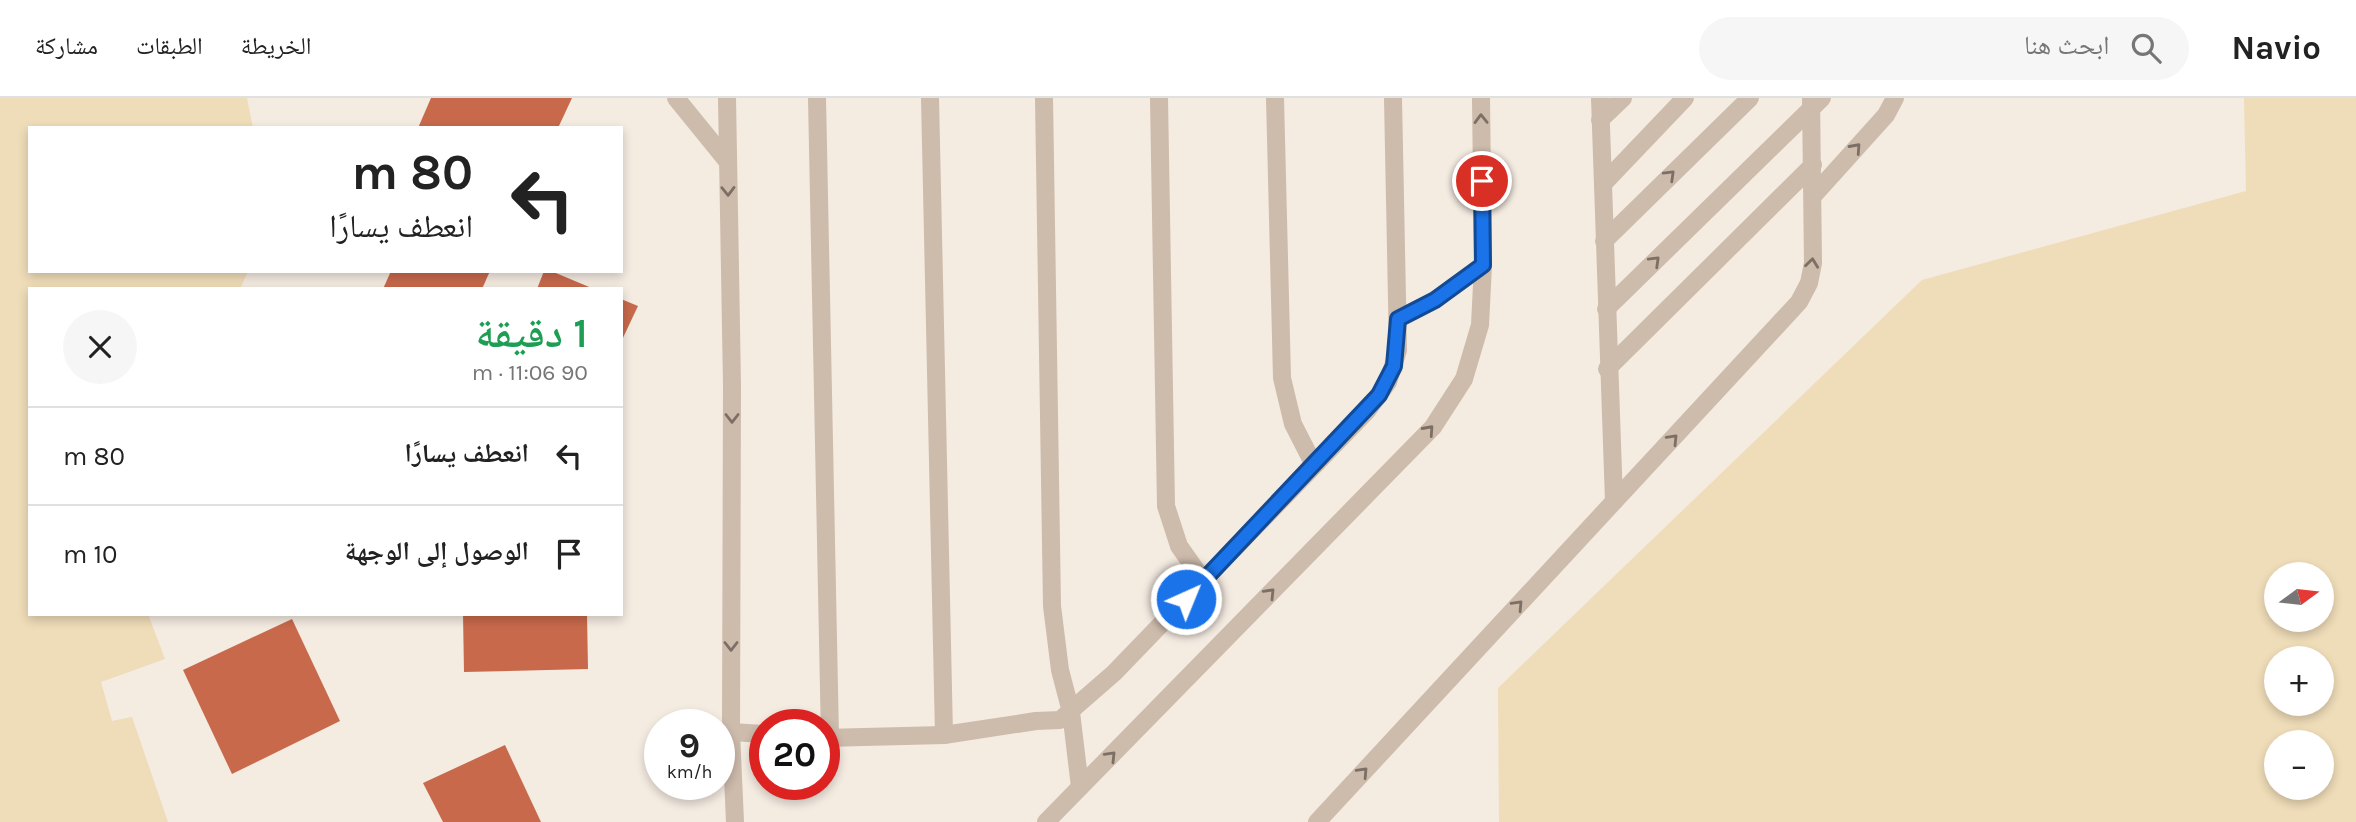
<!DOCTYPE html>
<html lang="ar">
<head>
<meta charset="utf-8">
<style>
	body { margin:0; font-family:Karla,"Noto Naskh Arabic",sans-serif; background:#f6f6f6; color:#222; direction:rtl; height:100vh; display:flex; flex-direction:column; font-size:26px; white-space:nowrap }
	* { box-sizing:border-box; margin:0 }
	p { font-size:23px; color:#767676 }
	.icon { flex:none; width:38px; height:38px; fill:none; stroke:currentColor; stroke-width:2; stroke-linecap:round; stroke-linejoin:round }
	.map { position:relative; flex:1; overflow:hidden; direction:ltr }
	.sheet { position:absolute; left:28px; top:189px; width:595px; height:329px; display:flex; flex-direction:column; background:#fff; border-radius:0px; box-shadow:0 4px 10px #0003; direction:rtl }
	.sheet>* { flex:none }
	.top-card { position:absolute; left:28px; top:28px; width:595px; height:147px; border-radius:0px; box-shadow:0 4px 10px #0003; direction:rtl; background:#fff; color:#222; overflow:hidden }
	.needle { width:46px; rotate:75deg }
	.buttons { position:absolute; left:2264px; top:464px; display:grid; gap:14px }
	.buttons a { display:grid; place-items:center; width:70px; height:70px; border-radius:50%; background:#fff; box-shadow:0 4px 10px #0003; font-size:35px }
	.speed { position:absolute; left:644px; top:611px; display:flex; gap:14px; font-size:35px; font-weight:700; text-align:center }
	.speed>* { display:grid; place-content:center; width:91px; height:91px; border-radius:50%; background:#fff; box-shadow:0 4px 10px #0003; line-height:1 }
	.speed small { font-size:18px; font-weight:400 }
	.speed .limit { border:10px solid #d22; background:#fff; color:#111 }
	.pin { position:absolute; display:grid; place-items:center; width:60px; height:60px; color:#fff; margin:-30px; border:4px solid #fff; border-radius:50%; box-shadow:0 2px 7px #0007 }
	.me { position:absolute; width:77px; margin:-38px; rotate:44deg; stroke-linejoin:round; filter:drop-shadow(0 0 5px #0008) }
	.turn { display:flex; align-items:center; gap:24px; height:147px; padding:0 35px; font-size:32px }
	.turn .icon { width:91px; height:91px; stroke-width:2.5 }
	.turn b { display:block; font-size:49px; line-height:60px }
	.round { display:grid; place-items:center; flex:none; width:74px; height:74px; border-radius:37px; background:#f6f6f6 }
	.headline { display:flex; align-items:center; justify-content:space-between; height:119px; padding:0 35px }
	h1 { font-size:42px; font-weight:600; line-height:52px; color:#1e9e55 }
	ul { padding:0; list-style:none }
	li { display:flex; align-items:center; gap:21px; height:98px; padding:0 35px; border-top:2px solid #e0e0e0 }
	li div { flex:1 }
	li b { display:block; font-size:26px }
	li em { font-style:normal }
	header { display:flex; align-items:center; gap:42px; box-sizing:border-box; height:98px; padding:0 35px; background:#fff; border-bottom:2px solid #e0e0e0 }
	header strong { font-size:33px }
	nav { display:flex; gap:38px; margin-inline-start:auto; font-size:24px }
	.search { width:490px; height:63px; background:#f6f6f6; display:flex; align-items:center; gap:18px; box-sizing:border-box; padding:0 24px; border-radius:38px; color:#767676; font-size:26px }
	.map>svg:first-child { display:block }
	.sand { fill:#efdcb8; fill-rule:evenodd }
	.building { fill:#c8694b }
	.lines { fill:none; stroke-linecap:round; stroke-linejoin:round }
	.service { stroke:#cdbbac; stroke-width:18 }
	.minor { stroke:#cdbbac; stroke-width:18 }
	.oneway { stroke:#7d6f65 }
	.route-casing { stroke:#114b97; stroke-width:18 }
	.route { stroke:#1a73e8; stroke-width:12 }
</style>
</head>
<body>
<header>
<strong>Navio</strong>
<div class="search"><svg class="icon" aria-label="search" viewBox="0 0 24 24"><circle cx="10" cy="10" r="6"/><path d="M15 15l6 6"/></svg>ابحث هنا</div>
<nav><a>الخريطة</a><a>الطبقات</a><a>مشاركة</a></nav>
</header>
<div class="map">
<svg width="2356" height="724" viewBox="0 0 2356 724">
	<rect width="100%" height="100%" fill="#f4ebe1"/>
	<g class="sand">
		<path d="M0,0h247l6,30h-223v143h218l-8,18h-210v325h118l17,45 -64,23 11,39 20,-4 36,105h-168z"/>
		<path d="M2244,0h112v724h-857l-1,-134 424,-408 324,-89zM2277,476h45v46h-45zM2277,560h45v46h-45zM2277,644h45v46h-45z"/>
	</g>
	<g class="building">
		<path d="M431,0h141l-14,30h-140z"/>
		<path d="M391,173h99l-8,18h-99z"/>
		<path d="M544,173h7l43,18h-57z"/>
		<path d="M621,201l17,7 -17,36z"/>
		<path d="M463,516h124l1,55 -124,3z"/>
		<path d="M292,521l48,102 -108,53 -49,-104z"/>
		<path d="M505,647l36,77h-98l-20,-39z"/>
	</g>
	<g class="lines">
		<g class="service">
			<path d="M676,0l52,64"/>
			<path d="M727,0l5,287 -1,347 4,90"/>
			<path d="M817,0l13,640"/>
			<path d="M930,0l14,637"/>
			<path d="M1044,0l8,508 8,64 11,42 9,75"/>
			<path d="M1159,0l7,408 13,40 24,34"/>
			<path d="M1275,0l7,280 11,46 21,41"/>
			<path d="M1600,0l14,403"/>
			<path d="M1600,22l23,-22"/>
			<path d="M1603,86l82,-86"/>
			<path d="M1604,143l146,-143"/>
			<path d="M1606,211l216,-211"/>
			<path d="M1398,221l37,-19 48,-35"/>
			<path d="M1607,271l206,-204"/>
			<path d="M731,634l34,2"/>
			<path d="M824,640l120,-3 92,-14 24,-1 54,-47 253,-262 21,-29 10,-32 -5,-252"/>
			<path d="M1046,724l387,-395 31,-48 16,-54 3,-60 -2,-167"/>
		</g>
		<g class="minor">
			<path d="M1813,98l73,-81 9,-17"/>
			<path d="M1317,724l482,-520 10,-19 4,-20 -2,-165"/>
		</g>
	</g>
	<defs><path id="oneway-chevron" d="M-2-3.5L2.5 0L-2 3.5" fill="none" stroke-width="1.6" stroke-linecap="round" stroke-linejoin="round" transform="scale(1.75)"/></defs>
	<g class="oneway">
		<use href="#oneway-chevron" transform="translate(1481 21) rotate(-91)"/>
		<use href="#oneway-chevron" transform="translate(1856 50) rotate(-48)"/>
		<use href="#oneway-chevron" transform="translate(1670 77) rotate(-44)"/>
		<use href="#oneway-chevron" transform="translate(728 93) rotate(89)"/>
		<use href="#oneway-chevron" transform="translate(1655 163) rotate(-44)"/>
		<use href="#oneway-chevron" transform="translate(1812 165) rotate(-83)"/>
		<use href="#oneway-chevron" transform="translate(732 320) rotate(90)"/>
		<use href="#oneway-chevron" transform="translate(1429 332) rotate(-48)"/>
		<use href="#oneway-chevron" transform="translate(1673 341) rotate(-46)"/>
		<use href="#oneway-chevron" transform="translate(1270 495) rotate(-46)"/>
		<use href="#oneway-chevron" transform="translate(1518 507) rotate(-47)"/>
		<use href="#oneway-chevron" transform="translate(731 548) rotate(90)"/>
		<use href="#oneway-chevron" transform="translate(1111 658) rotate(-46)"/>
		<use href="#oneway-chevron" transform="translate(1363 674) rotate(-47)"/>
	</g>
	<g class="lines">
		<defs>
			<path id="route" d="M1186,501l193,-204 15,-29 4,-47 37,-19 48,-35 -1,-84"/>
		</defs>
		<use href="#route" class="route-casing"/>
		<use href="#route" class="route"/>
	</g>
</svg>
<div class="buttons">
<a><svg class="needle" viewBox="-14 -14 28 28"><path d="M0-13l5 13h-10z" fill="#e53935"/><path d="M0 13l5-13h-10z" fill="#767676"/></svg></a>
<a>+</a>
<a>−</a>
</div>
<div class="speed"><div>9<small>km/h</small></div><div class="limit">20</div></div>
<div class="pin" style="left:1482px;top:83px;background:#d93025"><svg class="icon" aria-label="arrive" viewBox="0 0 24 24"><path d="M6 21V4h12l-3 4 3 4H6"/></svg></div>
<svg class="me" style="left:1186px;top:501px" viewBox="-20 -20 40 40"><circle r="17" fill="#1a73e8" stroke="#fff" stroke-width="3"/><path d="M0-11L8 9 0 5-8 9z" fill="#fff"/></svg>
<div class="top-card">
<div class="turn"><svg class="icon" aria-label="left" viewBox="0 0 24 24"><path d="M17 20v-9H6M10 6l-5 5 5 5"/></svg><div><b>80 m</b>انعطف يسارًا</div></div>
</div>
<section class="sheet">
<div class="headline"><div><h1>1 دقيقة</h1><p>90 m · 11:06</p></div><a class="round"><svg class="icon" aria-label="close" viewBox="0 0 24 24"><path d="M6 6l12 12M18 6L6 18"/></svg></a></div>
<ul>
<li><svg class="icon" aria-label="left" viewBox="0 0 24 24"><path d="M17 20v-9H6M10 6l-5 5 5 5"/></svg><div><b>انعطف يسارًا</b></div><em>80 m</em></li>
<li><svg class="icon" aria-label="arrive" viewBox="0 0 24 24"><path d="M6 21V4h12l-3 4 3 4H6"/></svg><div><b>الوصول إلى الوجهة</b></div><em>10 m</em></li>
</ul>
</section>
</div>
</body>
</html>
